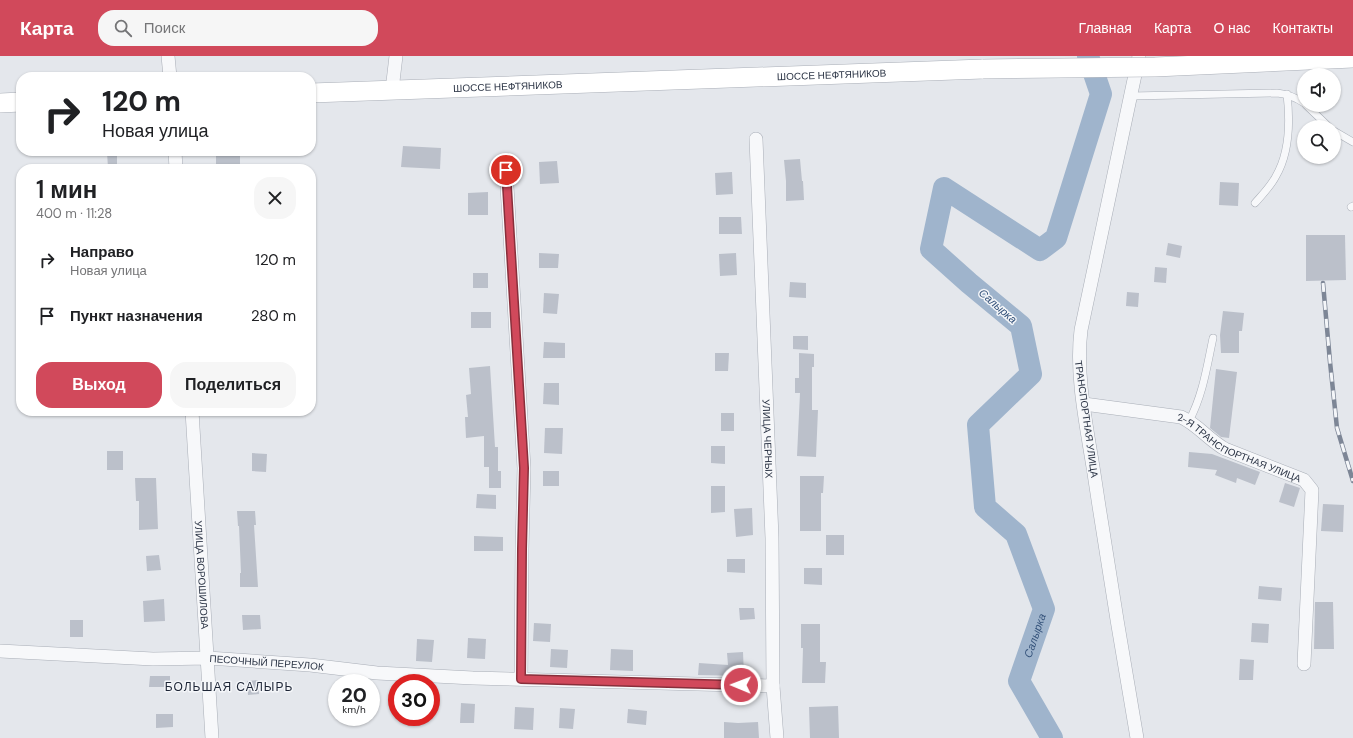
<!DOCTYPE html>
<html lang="ru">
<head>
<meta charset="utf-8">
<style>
	body { margin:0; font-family:"DM Sans",sans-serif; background:#f6f6f6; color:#202124; height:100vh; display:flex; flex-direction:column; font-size:15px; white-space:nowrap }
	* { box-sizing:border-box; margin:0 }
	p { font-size:13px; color:#757577 }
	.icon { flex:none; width:22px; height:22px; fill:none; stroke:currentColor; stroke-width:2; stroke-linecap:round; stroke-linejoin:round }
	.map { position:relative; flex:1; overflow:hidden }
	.details { position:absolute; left:16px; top:108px; width:300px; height:252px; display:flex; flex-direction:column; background:#fff; border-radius:16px; box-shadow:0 1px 3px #0004 }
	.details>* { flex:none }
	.banner { position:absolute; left:16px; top:16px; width:300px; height:84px; border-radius:16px; box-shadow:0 1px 3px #0004; background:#fff; color:#202124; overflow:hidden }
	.fabs { position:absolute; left:1297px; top:12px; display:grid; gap:8px }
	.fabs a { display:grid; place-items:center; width:44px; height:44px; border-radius:50%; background:#fff; box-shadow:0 1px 3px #0004; font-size:20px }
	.speed { position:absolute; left:328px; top:618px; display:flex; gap:8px; font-size:20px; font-weight:700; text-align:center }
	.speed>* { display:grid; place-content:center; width:52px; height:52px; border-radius:50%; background:#fff; box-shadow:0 1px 3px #0004; line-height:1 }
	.speed small { font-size:10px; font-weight:400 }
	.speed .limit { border:6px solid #d22; background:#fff; color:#111 }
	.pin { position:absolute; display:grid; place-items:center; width:34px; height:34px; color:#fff; margin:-17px; border:2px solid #fff; border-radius:50%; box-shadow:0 1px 4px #0007 }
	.me { position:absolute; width:44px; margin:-22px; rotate:271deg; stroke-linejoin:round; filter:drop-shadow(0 0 3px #0008) }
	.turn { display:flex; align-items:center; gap:14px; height:84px; padding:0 20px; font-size:18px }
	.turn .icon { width:52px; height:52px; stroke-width:2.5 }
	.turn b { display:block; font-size:28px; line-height:34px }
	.round { display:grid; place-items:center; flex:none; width:42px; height:42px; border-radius:16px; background:#f6f6f6 }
	.head { display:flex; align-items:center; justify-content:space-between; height:68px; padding:0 20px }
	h1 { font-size:24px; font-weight:600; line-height:30px }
	.button { display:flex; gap:8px; margin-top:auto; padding:8px 20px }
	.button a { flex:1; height:46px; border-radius:16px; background:#d1495b; color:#fff; font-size:16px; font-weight:600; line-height:46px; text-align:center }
	.button a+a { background:#f6f6f6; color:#202124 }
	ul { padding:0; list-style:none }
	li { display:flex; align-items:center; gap:12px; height:56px; padding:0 20px }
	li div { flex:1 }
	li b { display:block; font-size:15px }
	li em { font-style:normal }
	header { display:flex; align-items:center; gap:24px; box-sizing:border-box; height:56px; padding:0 20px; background:#d1495b; color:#fff }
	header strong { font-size:19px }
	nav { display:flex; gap:22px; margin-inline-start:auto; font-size:14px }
	.search { width:280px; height:36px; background:#f6f6f6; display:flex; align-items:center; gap:10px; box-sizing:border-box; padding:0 14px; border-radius:16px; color:#757577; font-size:15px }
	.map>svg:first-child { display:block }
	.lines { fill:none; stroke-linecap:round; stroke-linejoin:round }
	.river { stroke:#9fb4cc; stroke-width:22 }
	.building { fill:#bbc0ca }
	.service-casing { stroke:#a9aeb7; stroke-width:8 }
	.minor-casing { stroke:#a9aeb7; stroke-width:14 }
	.secondary-casing { stroke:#a9aeb7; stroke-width:20 }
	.service { stroke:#f7f8fa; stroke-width:7 }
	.minor { stroke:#f7f8fa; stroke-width:13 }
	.secondary { stroke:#fff; stroke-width:19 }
	.rail-casing { stroke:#7d8696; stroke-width:4.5 }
	.rail { stroke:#f4f6f9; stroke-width:3; stroke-dasharray:9; stroke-linecap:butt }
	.secondary-bridge-casing { stroke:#a9aeb7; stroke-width:20; stroke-linecap:butt }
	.secondary-bridge { stroke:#fff; stroke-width:19 }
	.route-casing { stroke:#882f3b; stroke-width:10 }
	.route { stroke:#d1495b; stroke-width:7 }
	.labels { text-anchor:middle; stroke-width:3; stroke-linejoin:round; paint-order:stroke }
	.street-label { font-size:10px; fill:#2b3445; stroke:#f4f6f9 }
	.water-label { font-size:11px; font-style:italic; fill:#34527a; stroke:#f4f6f9 }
	.quarter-label { font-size:12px; letter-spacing:1px; fill:#1d2536; stroke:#f4f6f9 }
</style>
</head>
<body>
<header>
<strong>Карта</strong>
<div class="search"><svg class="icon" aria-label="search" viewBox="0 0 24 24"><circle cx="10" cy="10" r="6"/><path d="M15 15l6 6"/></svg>Поиск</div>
<nav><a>Главная</a><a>Карта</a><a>О нас</a><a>Контакты</a></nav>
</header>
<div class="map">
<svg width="1353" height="682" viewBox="0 0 1353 682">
	<rect width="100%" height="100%" fill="#e4e7ec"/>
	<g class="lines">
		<path class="river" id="s1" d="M1052,682l-33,-57 25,-72 -28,-75 -31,-27 -7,-82 53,-51 -10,-48 -52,-43 -38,-34 13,-61 96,62 16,-12 45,-144 -13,-38"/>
	</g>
	<g class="building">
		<path d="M403,90l38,2 -1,21 -39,-2z"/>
		<path d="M107,95h10v18h-9z"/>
		<rect x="216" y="95" width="24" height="18"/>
		<path d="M800,103l2,22h1l1,19 -18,1v-20l-2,-21z"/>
		<path d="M557,105l2,22 -19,1 -1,-22z"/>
		<path d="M732,116l1,22 -17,1 -1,-22z"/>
		<path d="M1220,126l19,1 -1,23 -19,-1z"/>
		<path d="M488,136v23h-20v-22z"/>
		<path d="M719,161h22l1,17h-23z"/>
		<path d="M1306,179h39l1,45 -40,1z"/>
		<path d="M1168,187l14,3 -2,12 -14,-3z"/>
		<path d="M539,197l20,1 -1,14h-19z"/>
		<path d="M736,197l1,22 -17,1 -1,-22z"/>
		<path d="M1155,211l12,1 -1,15 -12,-1z"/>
		<rect x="473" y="217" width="15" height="15"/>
		<path d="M790,226l16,1v15l-17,-1z"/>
		<path d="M1127,236l12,1 -1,14 -12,-1z"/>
		<path d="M544,237l15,1 -2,20 -14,-1z"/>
		<path d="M1223,255l21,2 -2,18h-3v22h-18l-1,-18z"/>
		<rect x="471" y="256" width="20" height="16"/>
		<path d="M793,280h15v14l-15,-1z"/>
		<path d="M544,286l21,1v15h-22z"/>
		<path d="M715,297h14l-1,18h-13z"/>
		<path d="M799,297l15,1v13h-2v43h6l-2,47 -19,-1 3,-63h-5v-15h4z"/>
		<path d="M490,310l5,81h3v24h3v17h-12v-21h-5v-31l-18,2 -1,-21h3l-2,-22 5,-1 -2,-26z"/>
		<path d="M1216,313l21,3 -8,66 -8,-1 -11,-9z"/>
		<path d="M544,327h15v22l-16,-1z"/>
		<rect x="721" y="357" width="13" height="18"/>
		<path d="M545,372h18l-1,26 -18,-1z"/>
		<path d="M711,390h14v18l-14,-1z"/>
		<rect x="107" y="395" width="16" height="19"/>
		<path d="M1189,396l23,2 48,18 -5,13 -18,-7 -1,5 -21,-8 2,-5 -29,-3z"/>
		<path d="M252,397l15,1 -1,18 -14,-1z"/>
		<rect x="543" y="415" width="16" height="15"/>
		<path d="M800,420h24l-1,17h-2v38h-21z"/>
		<path d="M135,422h21l2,51 -19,1v-29h-3z"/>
		<path d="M1285,427l15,5 -6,19 -15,-5z"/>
		<path d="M711,430h14v26l-14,1z"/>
		<path d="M477,438l19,1v14l-20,-1z"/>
		<path d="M1323,448l21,1 -1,27 -22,-1z"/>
		<path d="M752,452l1,27 -17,2 -2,-28z"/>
		<path d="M237,455h18l1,14h-2l4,62h-18v-14h1l-2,-47h-1z"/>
		<rect x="826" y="479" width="18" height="20"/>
		<path d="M474,480l29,1v14h-29z"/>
		<path d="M159,499l2,15 -14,1 -1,-15z"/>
		<path d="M727,503h18v14l-18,-1z"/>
		<path d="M804,512h18v17l-18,-1z"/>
		<path d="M1259,530l23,2 -1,13 -23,-2z"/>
		<path d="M164,543l1,22 -21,1 -1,-21z"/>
		<path d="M1315,546h18l1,47h-20z"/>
		<path d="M739,552h15l1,11 -15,1z"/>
		<path d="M242,559h18l1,14 -18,1z"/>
		<rect x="70" y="564" width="13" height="17"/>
		<path d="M534,567l17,1 -1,18 -17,-1z"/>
		<path d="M1252,567l17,1 -1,19 -17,-1z"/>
		<path d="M801,568h19v38h6l-1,21h-23l1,-35h-2z"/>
		<path d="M468,582l18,1 -1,20 -18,-1z"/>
		<path d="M417,583l17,1 -2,22 -16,-1z"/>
		<path d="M551,593l17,1 -1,18 -17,-1z"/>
		<path d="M611,593l22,1v21l-23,-1z"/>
		<path d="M743,596l1,24 -46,-1 1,-12 29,2 -1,-12z"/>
		<path d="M1240,603l14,1 -1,20h-14z"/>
		<path d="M150,620h20v11h-21z"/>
		<path d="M258,624l1,14 -11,1 -1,-14z"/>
		<path d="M461,647l14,1 -1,19h-14z"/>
		<path d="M838,650l1,32h-29l-1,-31z"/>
		<path d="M515,651l19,1 -1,22 -19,-1z"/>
		<path d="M560,652l15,1 -2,20 -14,-1z"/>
		<path d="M628,653l19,2 -1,14 -19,-2z"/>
		<path d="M156,658h17v13l-17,1z"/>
		<path d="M724,666l14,1 20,-1 1,16h-35z"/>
	</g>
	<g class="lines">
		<defs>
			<g id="service">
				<path d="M1131,40l146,-3c11,1 18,4 27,10"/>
				<path d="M1306,49l23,22"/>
				<path d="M1334,75l19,11"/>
				<path d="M1255,147c8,-9 16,-17 21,-27 14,-24 14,-56 11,-82"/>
				<path d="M1351,151l2,-1"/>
				<path d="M1189,365c14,-26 18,-55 24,-83"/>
			</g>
			<g id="minor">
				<path d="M168,0l2,21"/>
				<path d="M392,34l4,-34"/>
				<path id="s2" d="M756,83l16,399 1,148 4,52"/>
				<path d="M175,95l1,18"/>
				<path d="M506,114l18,298 -2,81 -1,130"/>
				<path id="s3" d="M1084,348l97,13c16,7 28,23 44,32l79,31 8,10 -8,174"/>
				<path id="s4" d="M192,355l20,327"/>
				<path id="s5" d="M0,595l153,8 55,-1 102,7 67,8 96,5 300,8"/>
				<path d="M1137,682c-15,-86 -29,-172 -42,-258 -7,-48 -20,-102 -14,-150l58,-274"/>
			</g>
			<g id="secondary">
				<path id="s6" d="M311,37l672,-24"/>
				<path d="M0,47l21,-1"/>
			</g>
		</defs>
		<use href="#service" class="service-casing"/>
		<use href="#minor" class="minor-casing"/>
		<use href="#secondary" class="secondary-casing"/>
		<use href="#service" class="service"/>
		<use href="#minor" class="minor"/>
		<use href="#secondary" class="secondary"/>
		<defs>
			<path id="rail" d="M1323,227l7,79 7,66 16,53"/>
		</defs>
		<use href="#rail" class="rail-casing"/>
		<use href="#rail" class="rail"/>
		<defs>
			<path id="secondary-bridge" d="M983,13l172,-2 198,-9"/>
		</defs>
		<use href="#secondary-bridge" class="secondary-bridge-casing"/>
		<use href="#secondary-bridge" class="secondary-bridge"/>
	</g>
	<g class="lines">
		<defs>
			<path id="route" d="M506,114l18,298 -2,81 -1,130 220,6"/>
		</defs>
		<use href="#route" class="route-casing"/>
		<use href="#route" class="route"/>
	</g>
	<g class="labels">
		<g class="street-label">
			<text dy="4" stroke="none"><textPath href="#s6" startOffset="521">ШОССЕ НЕФТЯНИКОВ</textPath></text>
			<text dy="4" stroke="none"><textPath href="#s6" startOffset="197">ШОССЕ НЕФТЯНИКОВ</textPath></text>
			<text transform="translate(1087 363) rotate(82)" y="4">ТРАНСПОРТНАЯ УЛИЦА</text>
			<text dy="4" stroke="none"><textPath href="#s2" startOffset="300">УЛИЦА ЧЕРНЫХ</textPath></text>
			<text dy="4" stroke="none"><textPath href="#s3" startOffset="164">2-Я ТРАНСПОРТНАЯ УЛИЦА</textPath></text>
			<text dy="4" stroke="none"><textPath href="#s4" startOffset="164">УЛИЦА ВОРОШИЛОВА</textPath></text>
			<text dy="4" stroke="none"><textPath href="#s5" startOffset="267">ПЕСОЧНЫЙ ПЕРЕУЛОК</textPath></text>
		</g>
		<g class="water-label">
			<text transform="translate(998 250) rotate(41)" y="4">Салырка</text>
			<text dy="4" stroke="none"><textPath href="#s1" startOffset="114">Салырка</textPath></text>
		</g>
		<g class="quarter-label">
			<text x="229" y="635">БОЛЬШАЯ САЛЫРЬ</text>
		</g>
	</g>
</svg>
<div class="fabs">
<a><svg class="icon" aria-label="sound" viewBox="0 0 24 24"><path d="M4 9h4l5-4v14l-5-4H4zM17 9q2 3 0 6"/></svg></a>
<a><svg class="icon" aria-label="search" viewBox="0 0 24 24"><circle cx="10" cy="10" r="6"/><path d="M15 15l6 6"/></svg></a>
</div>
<div class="speed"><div>20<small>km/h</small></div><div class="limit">30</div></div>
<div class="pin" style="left:506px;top:114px;background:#d93025"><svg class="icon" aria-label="arrive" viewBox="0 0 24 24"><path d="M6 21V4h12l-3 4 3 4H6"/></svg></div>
<svg class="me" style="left:741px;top:629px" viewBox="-20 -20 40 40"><circle r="17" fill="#d1495b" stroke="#fff" stroke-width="3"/><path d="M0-11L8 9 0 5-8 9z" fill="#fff"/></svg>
<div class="banner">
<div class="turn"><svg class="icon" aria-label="right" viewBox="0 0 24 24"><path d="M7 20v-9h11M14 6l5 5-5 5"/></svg><div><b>120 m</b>Новая улица</div></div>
</div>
<section class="details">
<div class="head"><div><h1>1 мин</h1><p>400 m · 11:28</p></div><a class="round"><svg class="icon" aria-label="close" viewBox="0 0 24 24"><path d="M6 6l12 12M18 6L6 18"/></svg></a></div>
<ul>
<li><svg class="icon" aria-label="right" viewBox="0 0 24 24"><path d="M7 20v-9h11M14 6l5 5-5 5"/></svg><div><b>Направо</b><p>Новая улица</p></div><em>120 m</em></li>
<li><svg class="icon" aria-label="arrive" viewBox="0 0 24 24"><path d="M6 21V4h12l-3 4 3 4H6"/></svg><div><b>Пункт назначения</b></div><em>280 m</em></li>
</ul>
<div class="button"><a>Выход</a><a>Поделиться</a></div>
</section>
</div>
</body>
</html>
